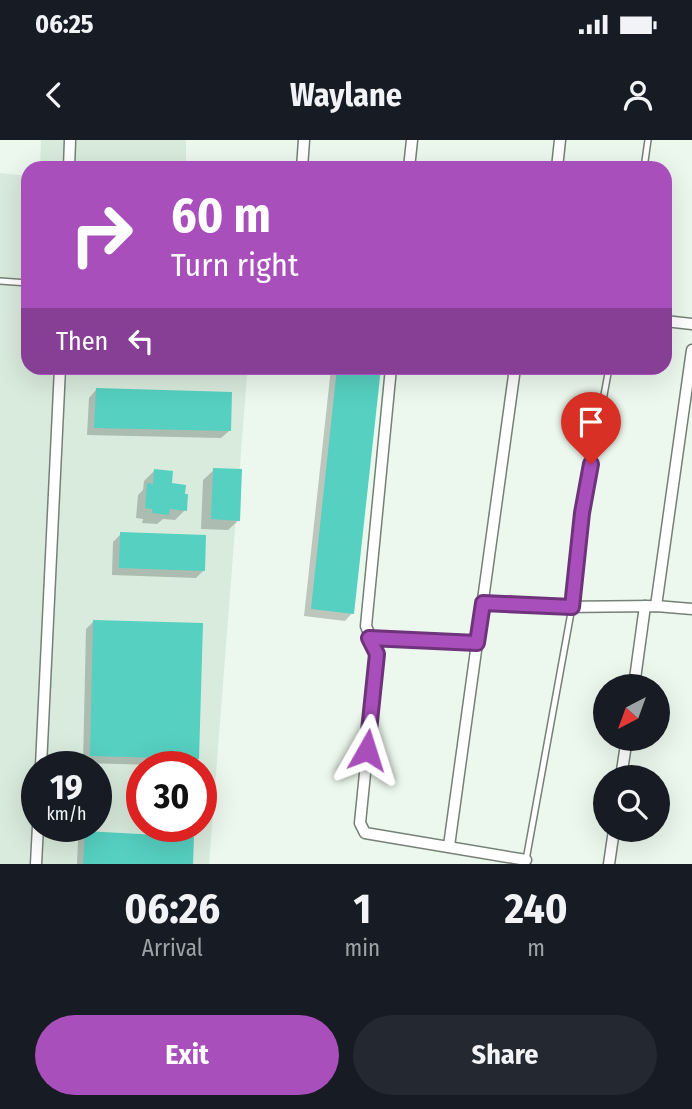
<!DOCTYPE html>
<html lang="en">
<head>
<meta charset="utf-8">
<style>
	body { margin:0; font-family:"Fira Sans Condensed",sans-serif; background:#242831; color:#f1f3f6; height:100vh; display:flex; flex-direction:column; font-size:26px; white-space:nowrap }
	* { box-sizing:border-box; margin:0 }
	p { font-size:23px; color:#9ea1a6 }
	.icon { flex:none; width:38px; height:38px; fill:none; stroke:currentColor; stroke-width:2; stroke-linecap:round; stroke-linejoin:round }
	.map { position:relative; height:724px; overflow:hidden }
	.sheet { display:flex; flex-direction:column; background:#171b24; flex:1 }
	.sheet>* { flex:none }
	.top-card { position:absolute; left:21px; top:21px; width:651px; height:214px; border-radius:21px; box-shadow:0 7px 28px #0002; background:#a94fbb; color:#fff; overflow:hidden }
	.needle { width:46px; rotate:221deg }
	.controls { position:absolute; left:593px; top:534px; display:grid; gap:14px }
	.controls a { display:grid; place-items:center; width:77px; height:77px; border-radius:50%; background:#171b24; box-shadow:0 7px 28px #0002; font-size:35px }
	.speed { position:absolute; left:21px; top:611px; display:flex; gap:14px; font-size:35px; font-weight:700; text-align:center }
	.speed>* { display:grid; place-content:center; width:91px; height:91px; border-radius:50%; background:#171b24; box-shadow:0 7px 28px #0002; line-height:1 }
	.speed small { font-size:18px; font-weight:400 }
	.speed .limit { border:10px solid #d22; background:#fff; color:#111 }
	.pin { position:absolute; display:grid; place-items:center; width:60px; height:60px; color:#fff; margin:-72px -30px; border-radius:50% 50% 50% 0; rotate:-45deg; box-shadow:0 0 7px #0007 }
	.pin .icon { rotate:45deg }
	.me { position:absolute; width:77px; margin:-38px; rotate:6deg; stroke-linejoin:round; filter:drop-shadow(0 0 5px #0008) }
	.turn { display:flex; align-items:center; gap:24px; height:147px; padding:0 35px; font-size:32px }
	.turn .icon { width:91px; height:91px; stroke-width:2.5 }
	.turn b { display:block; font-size:49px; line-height:60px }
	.then { display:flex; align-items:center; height:66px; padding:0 35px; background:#0003; gap:14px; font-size:26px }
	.eta { display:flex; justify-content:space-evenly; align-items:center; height:119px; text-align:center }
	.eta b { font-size:42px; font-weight:700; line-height:49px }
	.button { display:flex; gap:14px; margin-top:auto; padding:14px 35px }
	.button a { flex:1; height:80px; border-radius:42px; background:#a94fbb; color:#fff; font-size:28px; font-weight:700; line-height:80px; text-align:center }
	.button a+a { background:#242831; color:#f1f3f6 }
	.status { display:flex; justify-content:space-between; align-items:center; height:49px; padding:0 35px; background:#171b24; direction:ltr }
	.status svg { height:19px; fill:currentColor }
	header { display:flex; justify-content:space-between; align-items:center; height:91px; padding:0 35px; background:#171b24; font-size:32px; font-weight:700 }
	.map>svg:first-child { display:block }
	.built { fill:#d9ebdc; fill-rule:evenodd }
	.shadow { fill:#0003 }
	.building { fill:#56d0c1 }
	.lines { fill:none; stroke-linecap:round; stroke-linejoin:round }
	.service-casing { stroke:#758077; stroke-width:8 }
	.minor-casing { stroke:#758077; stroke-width:13 }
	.service { stroke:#fff; stroke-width:5 }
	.minor { stroke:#fff; stroke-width:10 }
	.route-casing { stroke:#6e337a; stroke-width:18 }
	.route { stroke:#a94fbb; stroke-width:12 }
</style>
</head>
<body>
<div class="status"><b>06:25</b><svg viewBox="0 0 49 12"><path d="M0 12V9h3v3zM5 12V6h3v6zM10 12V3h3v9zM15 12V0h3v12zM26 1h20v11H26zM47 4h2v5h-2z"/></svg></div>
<header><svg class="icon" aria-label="back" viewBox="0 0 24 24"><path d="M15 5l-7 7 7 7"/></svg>Waylane<svg class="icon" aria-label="person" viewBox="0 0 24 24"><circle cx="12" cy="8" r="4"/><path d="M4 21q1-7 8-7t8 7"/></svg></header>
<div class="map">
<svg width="692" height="724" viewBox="0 0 692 724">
	<rect width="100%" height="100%" fill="#ecf8ed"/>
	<g class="built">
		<path d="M41,0h145v28h-146z"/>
		<path d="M0,33l28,3v192h180l39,7 -38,489h-209zM37,626h59v60h-59zM142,626h59v60h-59z"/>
	</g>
	<g class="shadow">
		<path d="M331,228h48l-27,245 -7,8 -41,-5z"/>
		<path d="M96,250l133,41 -8,7 -134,-3 2,-37z"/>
		<path d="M214,330l25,50 -11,10 -27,-1 2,-49z"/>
		<path d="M154,331l16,14 15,25 -10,10 -12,-1 -6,5 -15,-1 1,-4 -7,-1 2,-23 5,-5 1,-9z"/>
		<path d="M121,394l83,36 -8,8 -84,-3 1,-33z"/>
		<path d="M93,482l104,137 -7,7 -107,-3 3,-134z"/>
		<path d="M85,693l106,31h-114l1,-24z"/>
	</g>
	<g class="building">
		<path d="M337,228h44l-27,246 -43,-5z"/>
		<path d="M96,248l136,4 -1,39 -137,-3z"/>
		<path d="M213,328l29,1 -2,52 -29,-2z"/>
		<path d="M154,329l19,2 -1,12 14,2 -1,9h3l-1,17 -17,-2 -1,6 -17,-2v-4l-7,-1 2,-25 6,1z"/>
		<path d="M120,392l86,3 -1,36 -86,-3z"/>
		<path d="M93,480l110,3 -4,136 -109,-3z"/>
		<path d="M85,691l109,6 -1,27h-110z"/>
	</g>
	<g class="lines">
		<defs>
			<g id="service">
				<path d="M644,28l4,-28"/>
				<path d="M0,141l28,2"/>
				<path d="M526,720l46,-253 10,-94 27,-145"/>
			</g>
			<g id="minor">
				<path d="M69,28l1,-28"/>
				<path d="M302,28l2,-28"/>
				<path d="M409,28l3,-28"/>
				<path d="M557,28l3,-28"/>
				<path d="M665,181l27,3"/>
				<path d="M391,228l-25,258 11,28 -17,169 5,10 161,27"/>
				<path d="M483,462l77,5 96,-1 36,3"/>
				<path d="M656,466l36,-256"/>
				<path d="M369,498l108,6"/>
				<path d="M634,546l11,-80"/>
				<path d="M41,626l19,-398"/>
				<path d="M621,637l6,-39"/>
				<path d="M449,706l66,-478"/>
				<path d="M36,724l2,-38"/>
				<path d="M609,724l5,-34"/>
			</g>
		</defs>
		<use href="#service" class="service-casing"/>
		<use href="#minor" class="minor-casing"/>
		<use href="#service" class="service"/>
		<use href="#minor" class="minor"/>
	</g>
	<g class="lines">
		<defs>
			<path id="route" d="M367,610l10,-96 -8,-16 108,5 6,-40 89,4 10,-94 9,-49"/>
		</defs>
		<use href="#route" class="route-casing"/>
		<use href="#route" class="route"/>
	</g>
</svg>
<div class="controls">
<a><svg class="needle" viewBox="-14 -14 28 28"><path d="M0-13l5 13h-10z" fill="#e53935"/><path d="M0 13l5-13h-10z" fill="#9ea1a6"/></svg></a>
<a><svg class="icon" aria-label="search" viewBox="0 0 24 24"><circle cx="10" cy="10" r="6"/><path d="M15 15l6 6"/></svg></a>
</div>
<div class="speed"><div>19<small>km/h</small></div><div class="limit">30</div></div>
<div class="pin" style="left:591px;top:324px;background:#d93025"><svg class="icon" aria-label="arrive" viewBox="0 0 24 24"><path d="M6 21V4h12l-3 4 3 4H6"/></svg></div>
<svg class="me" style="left:367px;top:610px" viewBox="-20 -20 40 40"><path d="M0-17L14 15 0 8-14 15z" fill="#a94fbb" stroke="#fff" stroke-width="4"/></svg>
<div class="top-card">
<div class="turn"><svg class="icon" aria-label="right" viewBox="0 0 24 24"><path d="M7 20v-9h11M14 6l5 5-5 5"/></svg><div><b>60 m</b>Turn right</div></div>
<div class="then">Then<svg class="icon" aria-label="left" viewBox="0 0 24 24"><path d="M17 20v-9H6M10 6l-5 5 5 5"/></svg></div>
</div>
</div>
<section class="sheet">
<div class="eta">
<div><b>06:26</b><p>Arrival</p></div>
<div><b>1</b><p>min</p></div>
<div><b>240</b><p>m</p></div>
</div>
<div class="button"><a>Exit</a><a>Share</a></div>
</section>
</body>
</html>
